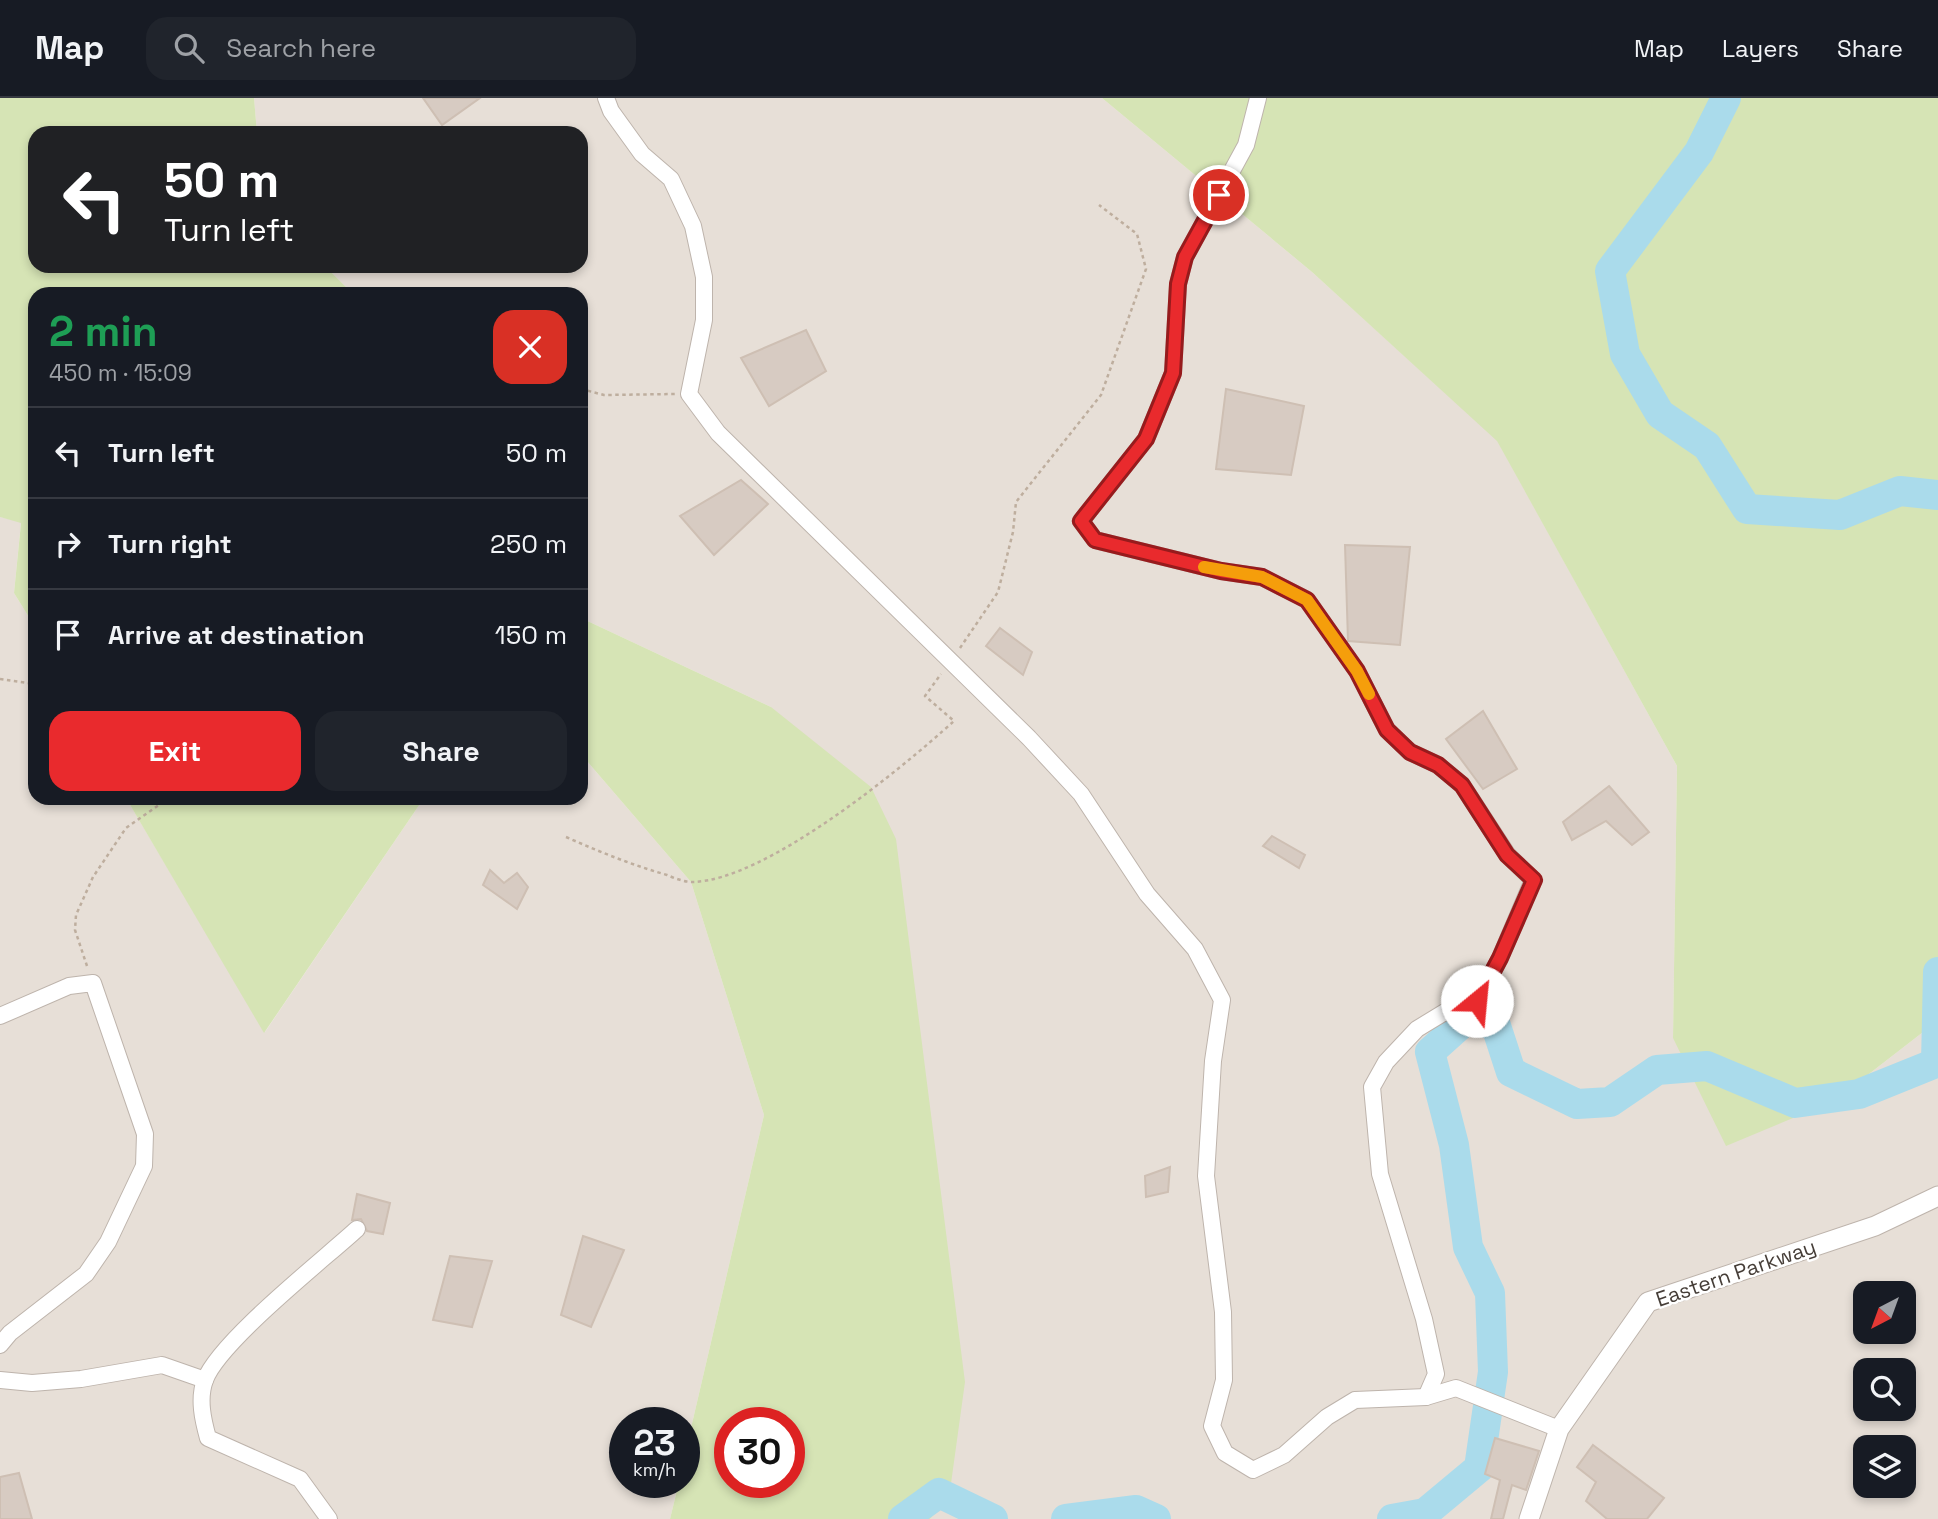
<!DOCTYPE html>
<html lang="en">
<head>
<meta charset="utf-8">
<style>
	body { margin:0; font-family:"Space Grotesk",sans-serif; background:#20242c; color:#f1f3f6; height:100vh; display:flex; flex-direction:column; font-size:26px; white-space:nowrap }
	* { box-sizing:border-box; margin:0 }
	p { font-size:23px; color:#9ea1a6 }
	.icon { flex:none; width:38px; height:38px; fill:none; stroke:currentColor; stroke-width:2; stroke-linecap:round; stroke-linejoin:round }
	.map { position:relative; flex:1; overflow:hidden }
	.drawer { position:absolute; left:28px; top:189px; width:560px; height:518px; display:flex; flex-direction:column; background:#171b24; border-radius:21px; box-shadow:0 4px 10px #0003 }
	.drawer>* { flex:none }
	.hud { position:absolute; left:28px; top:28px; width:560px; height:147px; border-radius:21px; box-shadow:0 4px 10px #0003; background:#202124; color:#fff; overflow:hidden }
	.needle { width:46px; rotate:221deg }
	.controls { position:absolute; left:1853px; top:1183px; display:grid; gap:14px }
	.controls a { display:grid; place-items:center; width:63px; height:63px; border-radius:14px; background:#171b24; box-shadow:0 4px 10px #0003; font-size:35px }
	.speed { position:absolute; left:609px; top:1309px; display:flex; gap:14px; font-size:35px; font-weight:700; text-align:center }
	.speed>* { display:grid; place-content:center; width:91px; height:91px; border-radius:50%; background:#171b24; box-shadow:0 4px 10px #0003; line-height:1 }
	.speed small { font-size:18px; font-weight:400 }
	.speed .limit { border:10px solid #d22; background:#fff; color:#111 }
	.pin { position:absolute; display:grid; place-items:center; width:60px; height:60px; color:#fff; margin:-30px; border:4px solid #fff; border-radius:50%; box-shadow:0 2px 7px #0007 }
	.me { position:absolute; width:77px; margin:-38px; rotate:28deg; stroke-linejoin:round; filter:drop-shadow(0 0 5px #0008) }
	.turn { display:flex; align-items:center; gap:24px; height:147px; padding:0 21px; font-size:32px }
	.turn .icon { width:91px; height:91px; stroke-width:2.5 }
	.turn b { display:block; font-size:49px; line-height:60px }
	.round { display:grid; place-items:center; flex:none; width:74px; height:74px; border-radius:21px; background:#20242c }
	.headline { display:flex; align-items:center; justify-content:space-between; height:119px; padding:0 21px }
	h1 { font-size:42px; font-weight:600; line-height:52px; color:#1e9e55 }
	.button { display:flex; gap:14px; margin-top:auto; padding:14px 21px }
	.button a { flex:1; height:80px; border-radius:21px; background:#e92a2d; color:#fff; font-size:28px; font-weight:600; line-height:80px; text-align:center }
	.button a+a { background:#20242c; color:#f1f3f6 }
	ul { padding:0; list-style:none }
	li { display:flex; align-items:center; gap:21px; height:91px; padding:0 21px; border-top:2px solid #363941 }
	li div { flex:1 }
	li b { display:block; font-size:26px }
	li em { font-style:normal }
	header { display:flex; align-items:center; gap:42px; box-sizing:border-box; height:98px; padding:0 35px; background:#171b24; border-bottom:2px solid #363941 }
	header strong { font-size:33px }
	nav { display:flex; gap:38px; margin-inline-start:auto; font-size:24px }
	.search { width:490px; height:63px; background:#20242c; display:flex; align-items:center; gap:18px; box-sizing:border-box; padding:0 24px; border-radius:21px; color:#9ea1a6; font-size:26px }
	.map>svg:first-child { display:block }
	.residential { fill:#e7dfd7; fill-rule:evenodd }
	.green { fill:#d6e4b5; fill-rule:evenodd }
	.lines { fill:none; stroke-linecap:round; stroke-linejoin:round }
	.river { stroke:#aadbeb; stroke-width:30 }
	.building { fill:#d7cbc2; stroke:#cebfb3; stroke-width:2 }
	.minor-casing { stroke:#beb4ac; stroke-width:18 }
	.tertiary-casing { stroke:#beb4ac; stroke-width:21 }
	.path { stroke:#beae9e; stroke-width:2.5; stroke-dasharray:3.5 3.5; stroke-linecap:butt }
	.minor { stroke:#fff; stroke-width:16 }
	.tertiary { stroke:#fff; stroke-width:19 }
	.route-casing { stroke:#971b1d; stroke-width:18 }
	.route { stroke:#e92a2d; stroke-width:12 }
	.slow { stroke:#f59e0b; stroke-width:12 }
	.labels { text-anchor:middle; stroke-width:5; stroke-linejoin:round; paint-order:stroke }
	.street-label { font-size:21px; fill:#463e38; stroke:#fff }
</style>
</head>
<body>
<header>
<strong>Map</strong>
<div class="search"><svg class="icon" aria-label="search" viewBox="0 0 24 24"><circle cx="10" cy="10" r="6"/><path d="M15 15l6 6"/></svg>Search here</div>
<nav><a>Map</a><a>Layers</a><a>Share</a></nav>
</header>
<div class="map">
<svg width="1938" height="1421" viewBox="0 0 1938 1421">
	<rect width="100%" height="100%" fill="#f3eee9"/>
	<g class="residential">
		<path d="M254,0h848l210,174 185,168 180,326 -4,272 161,63 93,-72 11,-12v502h-1008l19,-21 -178,-791 -190,-89v-324h-228l-28,-28h256v-133h-324zM1866,1195h38v39h-38zM1866,1272h38v39h-38zM1866,1349h38v39h-38z"/>
		<path d="M0,419l21,5 -7,71 21,34v171h91l139,234 159,-234h157v-38h5l105,122 73,233 -80,343v-35h-59v59h54l-9,37h-670z"/>
	</g>
	<g class="green">
		<path d="M0,0h254l3,35h-222v133h290l28,28h-318v333l-21,-34 7,-70 -21,-6z"/>
		<path d="M1102,0h836v919l-11,12 -93,72 -108,45 -53,-108 4,-272 -180,-325 -185,-169z"/>
		<path d="M581,520l190,89 100,80 25,52 69,543 -16,116 -19,21h-260l9,-37h5v-24l80,-343 -73,-233 -105,-122h-5zM730,1325h59v59h-59z"/>
		<path d="M126,700h298l-160,235z"/>
	</g>
	<g class="lines">
		<g class="river">
			<path d="M1726,0l-27,54 -89,119 15,83 35,60 47,32 40,63 93,6 60,-24 38,4"/>
			<path d="M903,1421l36,-26 54,26"/>
			<path d="M1066,1421l70,-9 20,9"/>
			<path d="M1392,1421l33,-6 54,-45 14,-96 -3,-79 -22,-46 -14,-102 -24,-93 39,-35 27,9 15,46 66,32 33,-2 47,-32 50,-4 88,37 64,-9 77,-31 2,-91"/>
		</g>
	</g>
	<g class="building">
		<path d="M423,0h57l-38,27z"/>
		<path d="M806,232l20,41 -57,35 -28,-48z"/>
		<path d="M1226,291l78,17 -13,69 -75,-6z"/>
		<path d="M741,382l27,24 -54,51 -34,-39z"/>
		<path d="M1345,447l65,2 -10,98 -52,-4z"/>
		<path d="M1000,530l32,24 -9,23 -37,-29z"/>
		<path d="M1483,613l34,58 -34,20 -37,-50z"/>
		<path d="M1609,688l40,46 -17,13 -26,-24 -34,19 -9,-18z"/>
		<path d="M1272,738l33,19 -6,13 -36,-22z"/>
		<path d="M490,772l14,13 13,-10 11,14 -11,22 -34,-24z"/>
		<path d="M1170,1069l-2,25 -22,5 -1,-21z"/>
		<path d="M357,1096l33,9 -7,31 -16,-3 -6,-12 -9,1z"/>
		<path d="M583,1138l41,14 -33,77 -30,-12z"/>
		<path d="M450,1158l42,5 -20,66 -39,-7z"/>
		<path d="M1495,1340l44,13 -13,39 -14,-5 -9,34h-12l9,-39 -15,-6z"/>
		<path d="M1593,1347l71,53 -17,21h-40l-21,-18 10,-19 -19,-15z"/>
		<path d="M19,1375l13,46h-32v-42z"/>
	</g>
	<g class="lines">
		<defs>
			<g id="minor">
				<path d="M606,0l5,13 31,43 29,25 22,47 11,51v43l-15,74 29,39 311,305 52,56 66,100 48,55 27,51 -9,61 -7,115 17,136 1,68 -12,46 13,27 28,17 31,-15 43,-38 28,-17 71,-3 30,-9 103,41"/>
				<path d="M1258,0l-12,47 -61,112 -7,27 -5,89 -27,66 -65,82 14,19 126,31 41,6 45,23 50,71 30,59 23,22 28,13 24,20 45,69 26,26 -33,78 -23,43 -24,6 -36,22 -31,33 -14,25 8,87 44,145 12,55 -10,23"/>
				<path d="M0,918l69,-30 24,-3 52,151 -1,32 -36,76 -22,32 -76,59 -10,12"/>
				<path d="M0,1282l32,3 49,-4 81,-14 43,15"/>
				<path d="M329,1421l-29,-40 -92,-41c-5,-18 -10,-39 -3,-58 14,-38 118,-120 152,-151"/>
			</g>
			<path id="tertiary" d="M1529,1421l30,-90 89,-127 227,-76 63,-30"/>
		</defs>
		<use href="#minor" class="minor-casing"/>
		<use href="#tertiary" class="tertiary-casing"/>
		<g class="path">
			<path d="M581,291l23,6 71,-1"/>
			<path d="M960,550l38,-56 15,-60 3,-30 85,-107 45,-126 -9,-35 -38,-29"/>
			<path d="M0,581l35,5"/>
			<path d="M566,739c34,15 66,28 101,38 7,3 17,7 25,7 73,-1 208,-112 262,-161l-29,-25 16,-22"/>
			<path d="M87,868l-12,-36 1,-15 17,-38 33,-49 43,-30"/>
		</g>
		<use href="#minor" class="minor"/>
		<use href="#tertiary" class="tertiary"/>
	</g>
	<g class="lines">
		<defs>
			<path id="route" d="M1219,97l-34,62 -7,27 -5,89 -27,66 -65,82 14,19 126,31 41,6 45,23 50,71 30,59 23,22 28,13 24,20 45,70 27,25 -34,78 -23,43"/>
		</defs>
		<use href="#route" class="route-casing"/>
		<use href="#route" class="route"/>
		<path class="slow" d="M1204,469l58,10 45,23 50,71 12,23"/>
	</g>
	<g class="labels">
		<g class="street-label">
			<text transform="translate(1736 1175) rotate(-19)" y="7">Eastern Parkway</text>
		</g>
	</g>
</svg>
<div class="controls">
<a><svg class="needle" viewBox="-14 -14 28 28"><path d="M0-13l5 13h-10z" fill="#e53935"/><path d="M0 13l5-13h-10z" fill="#9ea1a6"/></svg></a>
<a><svg class="icon" aria-label="search" viewBox="0 0 24 24"><circle cx="10" cy="10" r="6"/><path d="M15 15l6 6"/></svg></a>
<a><svg class="icon" aria-label="layers" viewBox="0 0 24 24"><path d="M12 4l9 5-9 5-9-5zM3 14l9 5 9-5"/></svg></a>
</div>
<div class="speed"><div>23<small>km/h</small></div><div class="limit">30</div></div>
<div class="pin" style="left:1219px;top:97px;background:#d93025"><svg class="icon" aria-label="arrive" viewBox="0 0 24 24"><path d="M6 21V4h12l-3 4 3 4H6"/></svg></div>
<svg class="me" style="left:1477px;top:903px" viewBox="-20 -20 40 40"><circle r="19" fill="#fff"/><path d="M0-13L10 11 0 6-10 11z" fill="#e92a2d"/></svg>
<div class="hud">
<div class="turn"><svg class="icon" aria-label="left" viewBox="0 0 24 24"><path d="M17 20v-9H6M10 6l-5 5 5 5"/></svg><div><b>50 m</b>Turn left</div></div>
</div>
<section class="drawer">
<div class="headline"><div><h1>2 min</h1><p>450 m · 15:09</p></div><a class="round" style="background:#d93025;color:#fff"><svg class="icon" aria-label="close" viewBox="0 0 24 24"><path d="M6 6l12 12M18 6L6 18"/></svg></a></div>
<ul>
<li><svg class="icon" aria-label="left" viewBox="0 0 24 24"><path d="M17 20v-9H6M10 6l-5 5 5 5"/></svg><div><b>Turn left</b></div><em>50 m</em></li>
<li><svg class="icon" aria-label="right" viewBox="0 0 24 24"><path d="M7 20v-9h11M14 6l5 5-5 5"/></svg><div><b>Turn right</b></div><em>250 m</em></li>
<li><svg class="icon" aria-label="arrive" viewBox="0 0 24 24"><path d="M6 21V4h12l-3 4 3 4H6"/></svg><div><b>Arrive at destination</b></div><em>150 m</em></li>
</ul>
<div class="button"><a>Exit</a><a>Share</a></div>
</section>
</div>
</body>
</html>
